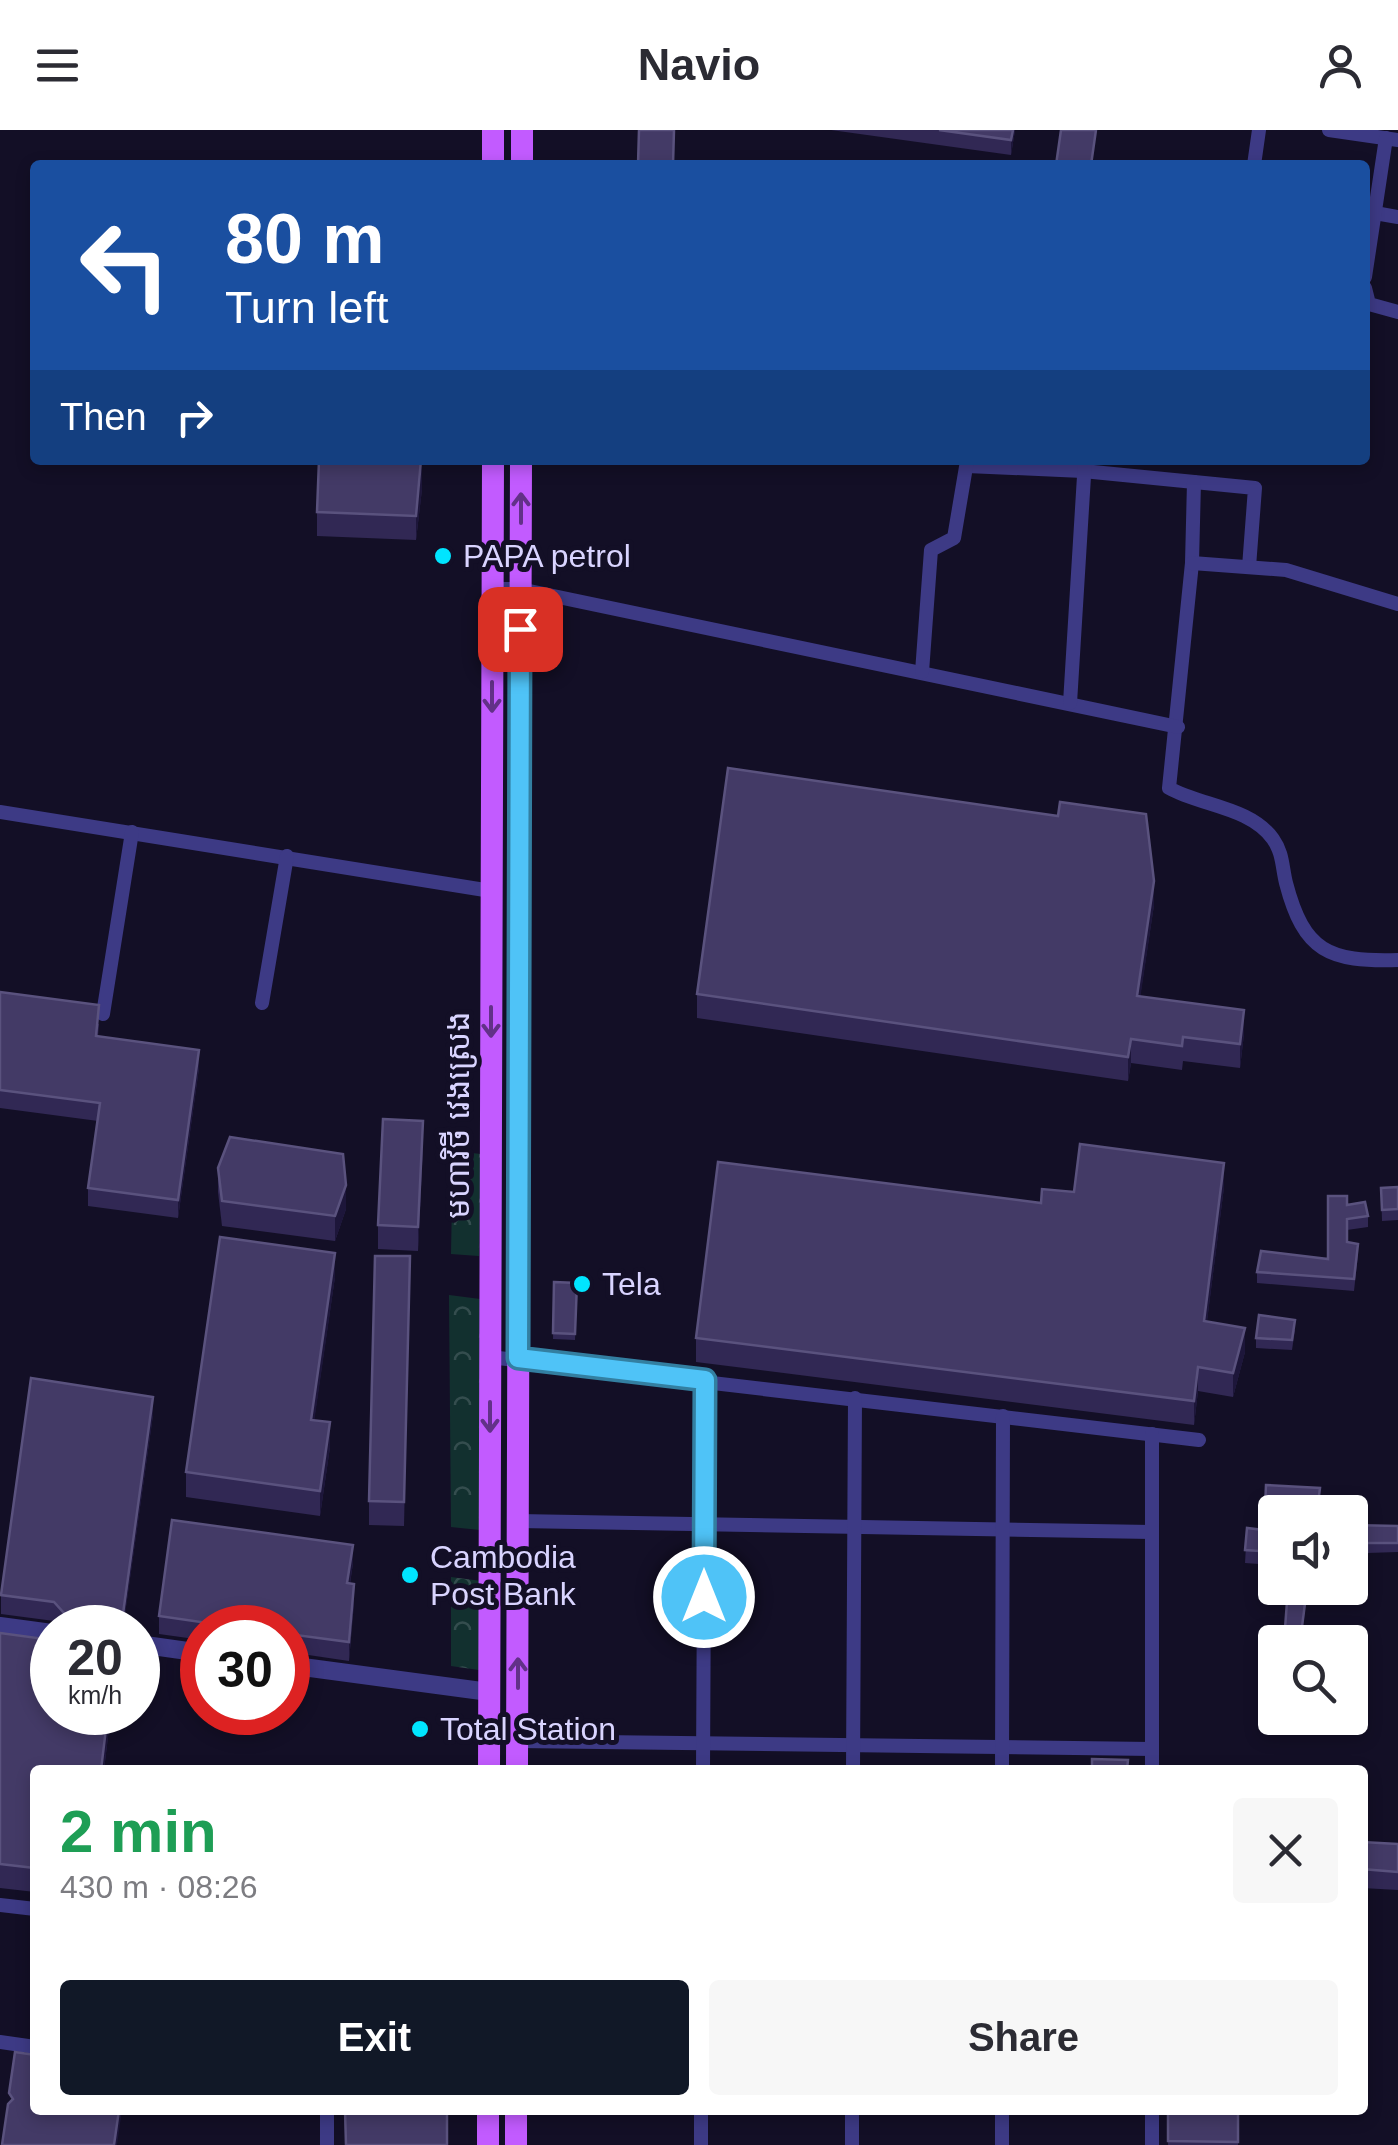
<!DOCTYPE html>
<html lang="en">
<head>
<meta charset="utf-8">
<style>
	body { margin:0; font-family:Helvetica,"Noto Sans Khmer",sans-serif; background:#f7f7f7; color:#2b2b33; height:100vh; display:flex; flex-direction:column; font-size:38px; white-space:nowrap }
	* { box-sizing:border-box; margin:0 }
	p { font-size:32px; color:#7c7c81 }
	.icon { flex:none; width:55px; height:55px; fill:none; stroke:currentColor; stroke-width:2; stroke-linecap:round; stroke-linejoin:round }
	.map { position:relative; flex:1; overflow:hidden }
	.sheet { position:absolute; left:30px; top:1635px; width:1338px; height:350px; display:flex; flex-direction:column; background:#fff; border-radius:10px; box-shadow:0 5px 15px #0003 }
	.sheet>* { flex:none }
	.banner { position:absolute; left:30px; top:30px; width:1340px; height:305px; border-radius:10px; box-shadow:0 5px 15px #0003; background:#1a4fa0; color:#fff; overflow:hidden }
	.controls { position:absolute; left:1258px; top:1365px; display:grid; gap:20px }
	.controls a { display:grid; place-items:center; width:110px; height:110px; border-radius:10px; background:#fff; box-shadow:0 5px 15px #0003; font-size:50px }
	.speed { position:absolute; left:30px; top:1475px; display:flex; gap:20px; font-size:50px; font-weight:700; text-align:center }
	.speed>* { display:grid; place-content:center; width:130px; height:130px; border-radius:50%; background:#fff; box-shadow:0 5px 15px #0003; line-height:1 }
	.speed small { font-size:25px; font-weight:400 }
	.speed .limit { border:15px solid #d22; background:#fff; color:#111 }
	.pin { position:absolute; display:grid; place-items:center; width:85px; height:85px; color:#fff; margin:-42px; border-radius:20px; box-shadow:0 5px 15px #0006 }
	.me { position:absolute; width:110px; margin:-55px; rotate:0deg; stroke-linejoin:round; filter:drop-shadow(0 0 8px #0008) }
	.turn { display:flex; align-items:center; gap:35px; height:210px; padding:0 30px; font-size:45px }
	.turn .icon { width:130px; height:130px; stroke-width:2.5 }
	.turn b { display:block; font-size:70px; line-height:85px }
	.then { display:flex; align-items:center; height:95px; padding:0 30px; background:#0003; gap:20px; font-size:38px }
	.round { display:grid; place-items:center; flex:none; width:105px; height:105px; border-radius:10px; background:#f7f7f7 }
	.headline { display:flex; align-items:center; justify-content:space-between; height:170px; padding:0 30px }
	h1 { font-size:60px; font-weight:800; line-height:75px; color:#1e9e55 }
	.cta { display:flex; gap:20px; margin-top:auto; padding:20px 30px }
	.cta a { flex:1; height:115px; border-radius:10px; background:#111827; color:#fff; font-size:40px; font-weight:800; line-height:115px; text-align:center }
	.cta a+a { background:#f7f7f7; color:#2b2b33 }
	header { display:flex; justify-content:space-between; align-items:center; height:130px; padding:0 30px; background:#fff; font-size:45px; font-weight:800 }
	.map>svg:first-child { display:block }
	.park { fill:url(#park-crowns) }
	.lines { fill:none; stroke-linecap:round; stroke-linejoin:round }
	.minor { stroke:#3d3a85; stroke-width:14 }
	.tertiary { stroke:#3d3a85; stroke-width:18 }
	.primary { stroke:#c25bff; stroke-width:22 }
	.wall { fill:#312854 }
	.shaded-wall { fill:#1d163a }
	.building { fill:#433a66; stroke:#5a527e; stroke-width:2.5 }
	.oneway { stroke:#623188 }
	.route-casing { stroke:#337fa1; stroke-width:25 }
	.route { stroke:#4fc3f7; stroke-width:18 }
	.poi-dot { fill:#00e5ff; stroke:#130f26; stroke-width:4 }
	.labels { text-anchor:middle; stroke-width:10; stroke-linejoin:round; paint-order:stroke }
	.poi-label { font-size:32px; fill:#d9d4ff; stroke:#130f26; text-anchor:start }
	.street-label { font-size:32px; fill:#d9d4ff; stroke:#130f26 }
</style>
</head>
<body>
<header><svg class="icon" aria-label="menu" viewBox="0 0 24 24"><path d="M4 6h16M4 12h16M4 18h16"/></svg>Navio<svg class="icon" aria-label="person" viewBox="0 0 24 24"><circle cx="12" cy="8" r="4"/><path d="M4 21q1-7 8-7t8 7"/></svg></header>
<div class="map">
<svg width="1398" height="2015" viewBox="0 0 1398 2015">
	<defs>
		<pattern id="park-crowns" width="20" height="18" patternUnits="userSpaceOnUse" patternTransform="scale(2.5)"><rect width="20" height="18" fill="#12302f"/><path d="M2 6a3 3 0 1 1 6 0M12 15a3 3 0 1 1 6 0" fill="none" stroke="#344d4e"/></pattern>
	</defs>
	<rect width="100%" height="100%" fill="#130f26"/>
	<g class="park">
		<path d="M453,1021l28,3 -2,102 -28,-2z"/>
		<path d="M449,1165l31,4v231l-29,-3z"/>
		<path d="M451,1447l30,4 -2,89 -28,-4z"/>
	</g>
	<g class="lines">
		<g class="minor">
			<path d="M1329,0l69,10"/>
			<path d="M1254,35l5,-35"/>
			<path d="M1375,83l23,4"/>
			<path d="M1365,147l21,-139"/>
			<path d="M1365,158l4,16 29,8"/>
			<path d="M967,336l116,5 172,17 -6,79"/>
			<path d="M1194,352l-2,81 -23,225c32,18 81,19 104,51 10,14 9,28 13,44 18,69 43,79 112,77"/>
			<path d="M1192,433l94,7 112,34"/>
			<path d="M492,459h28l658,138"/>
			<path d="M922,542l9,-122 23,-12 13,-77"/>
			<path d="M1070,573l15,-243"/>
			<path d="M0,682l491,79"/>
			<path d="M262,873l25,-147"/>
			<path d="M103,884l29,-182"/>
			<path d="M490,1227l709,83"/>
			<path d="M518,1391l634,11"/>
			<path d="M517,1611l635,8"/>
			<path d="M703,1640l2,-390"/>
			<path d="M853,1640l2,-372"/>
			<path d="M1002,1640l1,-354"/>
			<path d="M1152,1640v-336"/>
			<path d="M0,1775l35,4"/>
			<path d="M0,1912l35,5"/>
			<path d="M327,2015v-35"/>
			<path d="M701,2015v-35"/>
			<path d="M852,2015v-35"/>
			<path d="M1002,2015v-35"/>
			<path d="M1152,2015v-35"/>
		</g>
		<g class="tertiary">
			<path d="M0,1496l52,7"/>
			<path d="M138,1514l64,9"/>
			<path d="M288,1535l201,27"/>
		</g>
		<g class="primary">
			<path d="M493,35v-35"/>
			<path d="M522,35v-35"/>
			<path d="M489,1640l4,-1310"/>
			<path d="M517,1640l4,-1310"/>
			<path d="M488,2015v-35"/>
			<path d="M516,2015v-35"/>
		</g>
	</g>
	<g class="wall">
		<path d="M831,0h184l-4,25z"/>
		<path d="M422,359l-6,51 -99,-4v-24z"/>
		<path d="M1154,775l-14,92 104,37 -4,34 -57,-7 -1,9 -51,-7 -3,18 -431,-63v-24z"/>
		<path d="M0,862l99,32 -1,12 101,32 -21,150 -90,-12v-18l10,-67 -98,-13z"/>
		<path d="M423,1015l-5,106 -40,-2v-24z"/>
		<path d="M218,1038l128,41 -11,32 -113,-15 -4,-34z"/>
		<path d="M1224,1057l-17,134 38,31 -12,45 -35,-6 -4,34 -498,-63v-24l345,-135 33,-11z"/>
		<path d="M1398,1057v33l-16,1 -1,-33z"/>
		<path d="M1347,1075l21,11v11l-21,3v12l11,13 -4,36 -97,-8v-11l71,-13z"/>
		<path d="M410,1126l-6,270 -35,-1v-24z"/>
		<path d="M335,1147l-21,143 16,27 -10,69 -134,-19v-25z"/>
		<path d="M554,1152l23,1 -2,57 -22,-1z"/>
		<path d="M1295,1200l-3,20 -36,-2v-10z"/>
		<path d="M153,1285l-30,213h-62l-7,-7 -53,-7v-19z"/>
		<path d="M1266,1355l54,3 -2,24h-43v45l-15,-1 -1,8 -14,-1 2,-35 17,2z"/>
		<path d="M1350,1395l48,1v26l-31,1v9l-17,-1z"/>
		<path d="M353,1433l-3,21 4,19 -5,58 -61,-9v-24h-86v12l-43,-6v-18z"/>
		<path d="M0,1503l111,79 -7,58h-69v122l-35,-4z"/>
		<path d="M1362,1712l36,2v46l-36,-2z"/>
		<rect x="1168" y="1980" width="70" height="35"/>
	</g>
	<g class="shaded-wall">
		<path d="M1013,0h2l-4,25v-15z"/>
		<path d="M422,334v25l-6,51v-24z"/>
		<path d="M1154,751v24l-17,115v-24z"/>
		<path d="M1244,880v24l-4,34v-24z"/>
		<path d="M1131,909v24l-3,18v-24z"/>
		<path d="M199,920v18l-21,150v-18z"/>
		<path d="M423,991v24l-5,106v-24z"/>
		<path d="M1224,1033v24l-20,158v-24z"/>
		<path d="M346,1055v24l-11,32v-25z"/>
		<path d="M335,1123v24l-24,167v-24z"/>
		<path d="M1245,1198v24l-12,45v-24z"/>
		<path d="M1198,1237v24l-4,34v-24z"/>
		<path d="M153,1267v18l-30,213h-1z"/>
		<path d="M330,1292v25l-10,69v-25z"/>
		<path d="M353,1415v18l-6,39v-19z"/>
		<path d="M354,1454v19l-5,58v-19z"/>
		<path d="M1307,1458h1l-7,54h-1z"/>
		<path d="M108,1582h3l-7,58h-3z"/>
		<path d="M119,1980h3l-5,35h-3z"/>
	</g>
	<g class="building">
		<path d="M639,0h35l-1,35h-35z"/>
		<path d="M939,0h74l-2,10z"/>
		<path d="M1061,0h35l-5,35h-35z"/>
		<path d="M319,330h102l-5,56 -99,-4z"/>
		<path d="M728,638l330,48 2,-14 86,12 8,67 -17,115 107,14 -4,34 -57,-7 -1,9 -51,-7 -3,18 -431,-63z"/>
		<path d="M0,862l99,13 -3,31 103,14 -21,150 -90,-12 12,-85 -100,-13z"/>
		<path d="M383,989l40,2 -5,106 -40,-2z"/>
		<path d="M230,1007l113,17 3,31 -11,31 -113,-15 -4,-33z"/>
		<path d="M1080,1014l144,19 -20,158 41,7 -12,45 -35,-6 -4,34 -498,-63 22,-176 323,41 1,-14 32,3z"/>
		<path d="M1398,1057v22l-16,1 -1,-22z"/>
		<path d="M1328,1066h19v9l18,-3 3,14 -21,3v23l11,2 -4,35 -97,-7 4,-21 67,8z"/>
		<path d="M220,1107l115,16 -24,167 19,2 -10,69 -134,-19z"/>
		<path d="M375,1126h35l-6,246 -35,-1z"/>
		<path d="M554,1152l23,1 -2,51 -22,-1z"/>
		<path d="M1259,1185l36,5 -3,20 -36,-2z"/>
		<path d="M31,1248l122,19 -31,224 -58,-8 -10,-11 -53,-7z"/>
		<path d="M1266,1355l54,3 -3,24h-42v33l-15,-2 -1,8 -14,-1 2,-22 17,2z"/>
		<path d="M172,1390l181,25 -6,38 7,1 -5,58 -61,-8v-6h-46l-83,-12z"/>
		<path d="M1350,1395l48,1v17h-31v9l-17,-1z"/>
		<path d="M1288,1458h19l-7,54h-16z"/>
		<path d="M0,1503l52,7v72h56l-7,58h-66v98l-35,-4z"/>
		<path d="M1092,1629l36,1 -1,10h-35z"/>
		<path d="M1362,1712l36,2v28l-36,-3z"/>
		<path d="M15,1922l20,3v55h84l-5,35h-112l6,-41 5,-5 -4,-6z"/>
		<path d="M345,1980h102v35h-101z"/>
		<path d="M1168,1980h70v32l-70,-1z"/>
	</g>
	<defs><path id="oneway-shaft" d="M-6 0H5M1.5-3L5.5 0L1.5 3" fill="none" stroke-width="1.6" stroke-linecap="round" stroke-linejoin="round" transform="scale(2.5)"/></defs>
	<g class="oneway">
		<use href="#oneway-shaft" transform="translate(521 378) rotate(-90)"/>
		<use href="#oneway-shaft" transform="translate(492 567) rotate(90)"/>
		<use href="#oneway-shaft" transform="translate(491 892) rotate(90)"/>
		<use href="#oneway-shaft" transform="translate(490 1287) rotate(90)"/>
		<use href="#oneway-shaft" transform="translate(518 1543) rotate(-90)"/>
	</g>
	<g class="lines">
		<defs>
			<path id="route" d="M520,499l-2,729 187,22 -1,217"/>
		</defs>
		<use href="#route" class="route-casing"/>
		<use href="#route" class="route"/>
	</g>
	<g class="poi-dot">
		<circle cx="443" cy="426" r="10"/>
		<circle cx="582" cy="1154" r="10"/>
		<circle cx="410" cy="1445" r="10"/>
		<circle cx="420" cy="1599" r="10"/>
	</g>
	<g class="labels">
		<g class="poi-label">
			<text x="463" y="437">PAPA petrol</text>
			<text x="602" y="1165">Tela</text>
			<text x="430" y="1438">Cambodia<tspan x="430" dy="37">Post Bank</tspan></text>
			<text x="440" y="1610">Total Station</text>
		</g>
		<g class="street-label">
			<text transform="translate(458 985) rotate(-90)" y="11">មហាវិថី វេងស្រេង</text>
		</g>
	</g>
</svg>
<div class="controls">
<a><svg class="icon" aria-label="sound" viewBox="0 0 24 24"><path d="M4 9h4l5-4v14l-5-4H4zM17 9q2 3 0 6"/></svg></a>
<a><svg class="icon" aria-label="search" viewBox="0 0 24 24"><circle cx="10" cy="10" r="6"/><path d="M15 15l6 6"/></svg></a>
</div>
<div class="speed"><div>20<small>km/h</small></div><div class="limit">30</div></div>
<div class="pin" style="left:520px;top:499px;background:#d93025"><svg class="icon" aria-label="arrive" viewBox="0 0 24 24"><path d="M6 21V4h12l-3 4 3 4H6"/></svg></div>
<svg class="me" style="left:704px;top:1467px" viewBox="-20 -20 40 40"><circle r="17" fill="#4fc3f7" stroke="#fff" stroke-width="3"/><path d="M0-11L8 9 0 5-8 9z" fill="#fff"/></svg>
<div class="banner">
<div class="turn"><svg class="icon" aria-label="left" viewBox="0 0 24 24"><path d="M17 20v-9H6M10 6l-5 5 5 5"/></svg><div><b>80 m</b>Turn left</div></div>
<div class="then">Then<svg class="icon" aria-label="right" viewBox="0 0 24 24"><path d="M7 20v-9h11M14 6l5 5-5 5"/></svg></div>
</div>
<section class="sheet">
<div class="headline"><div><h1>2 min</h1><p>430 m · 08:26</p></div><a class="round"><svg class="icon" aria-label="close" viewBox="0 0 24 24"><path d="M6 6l12 12M18 6L6 18"/></svg></a></div>
<div class="cta"><a>Exit</a><a>Share</a></div>
</section>
</div>
</body>
</html>
